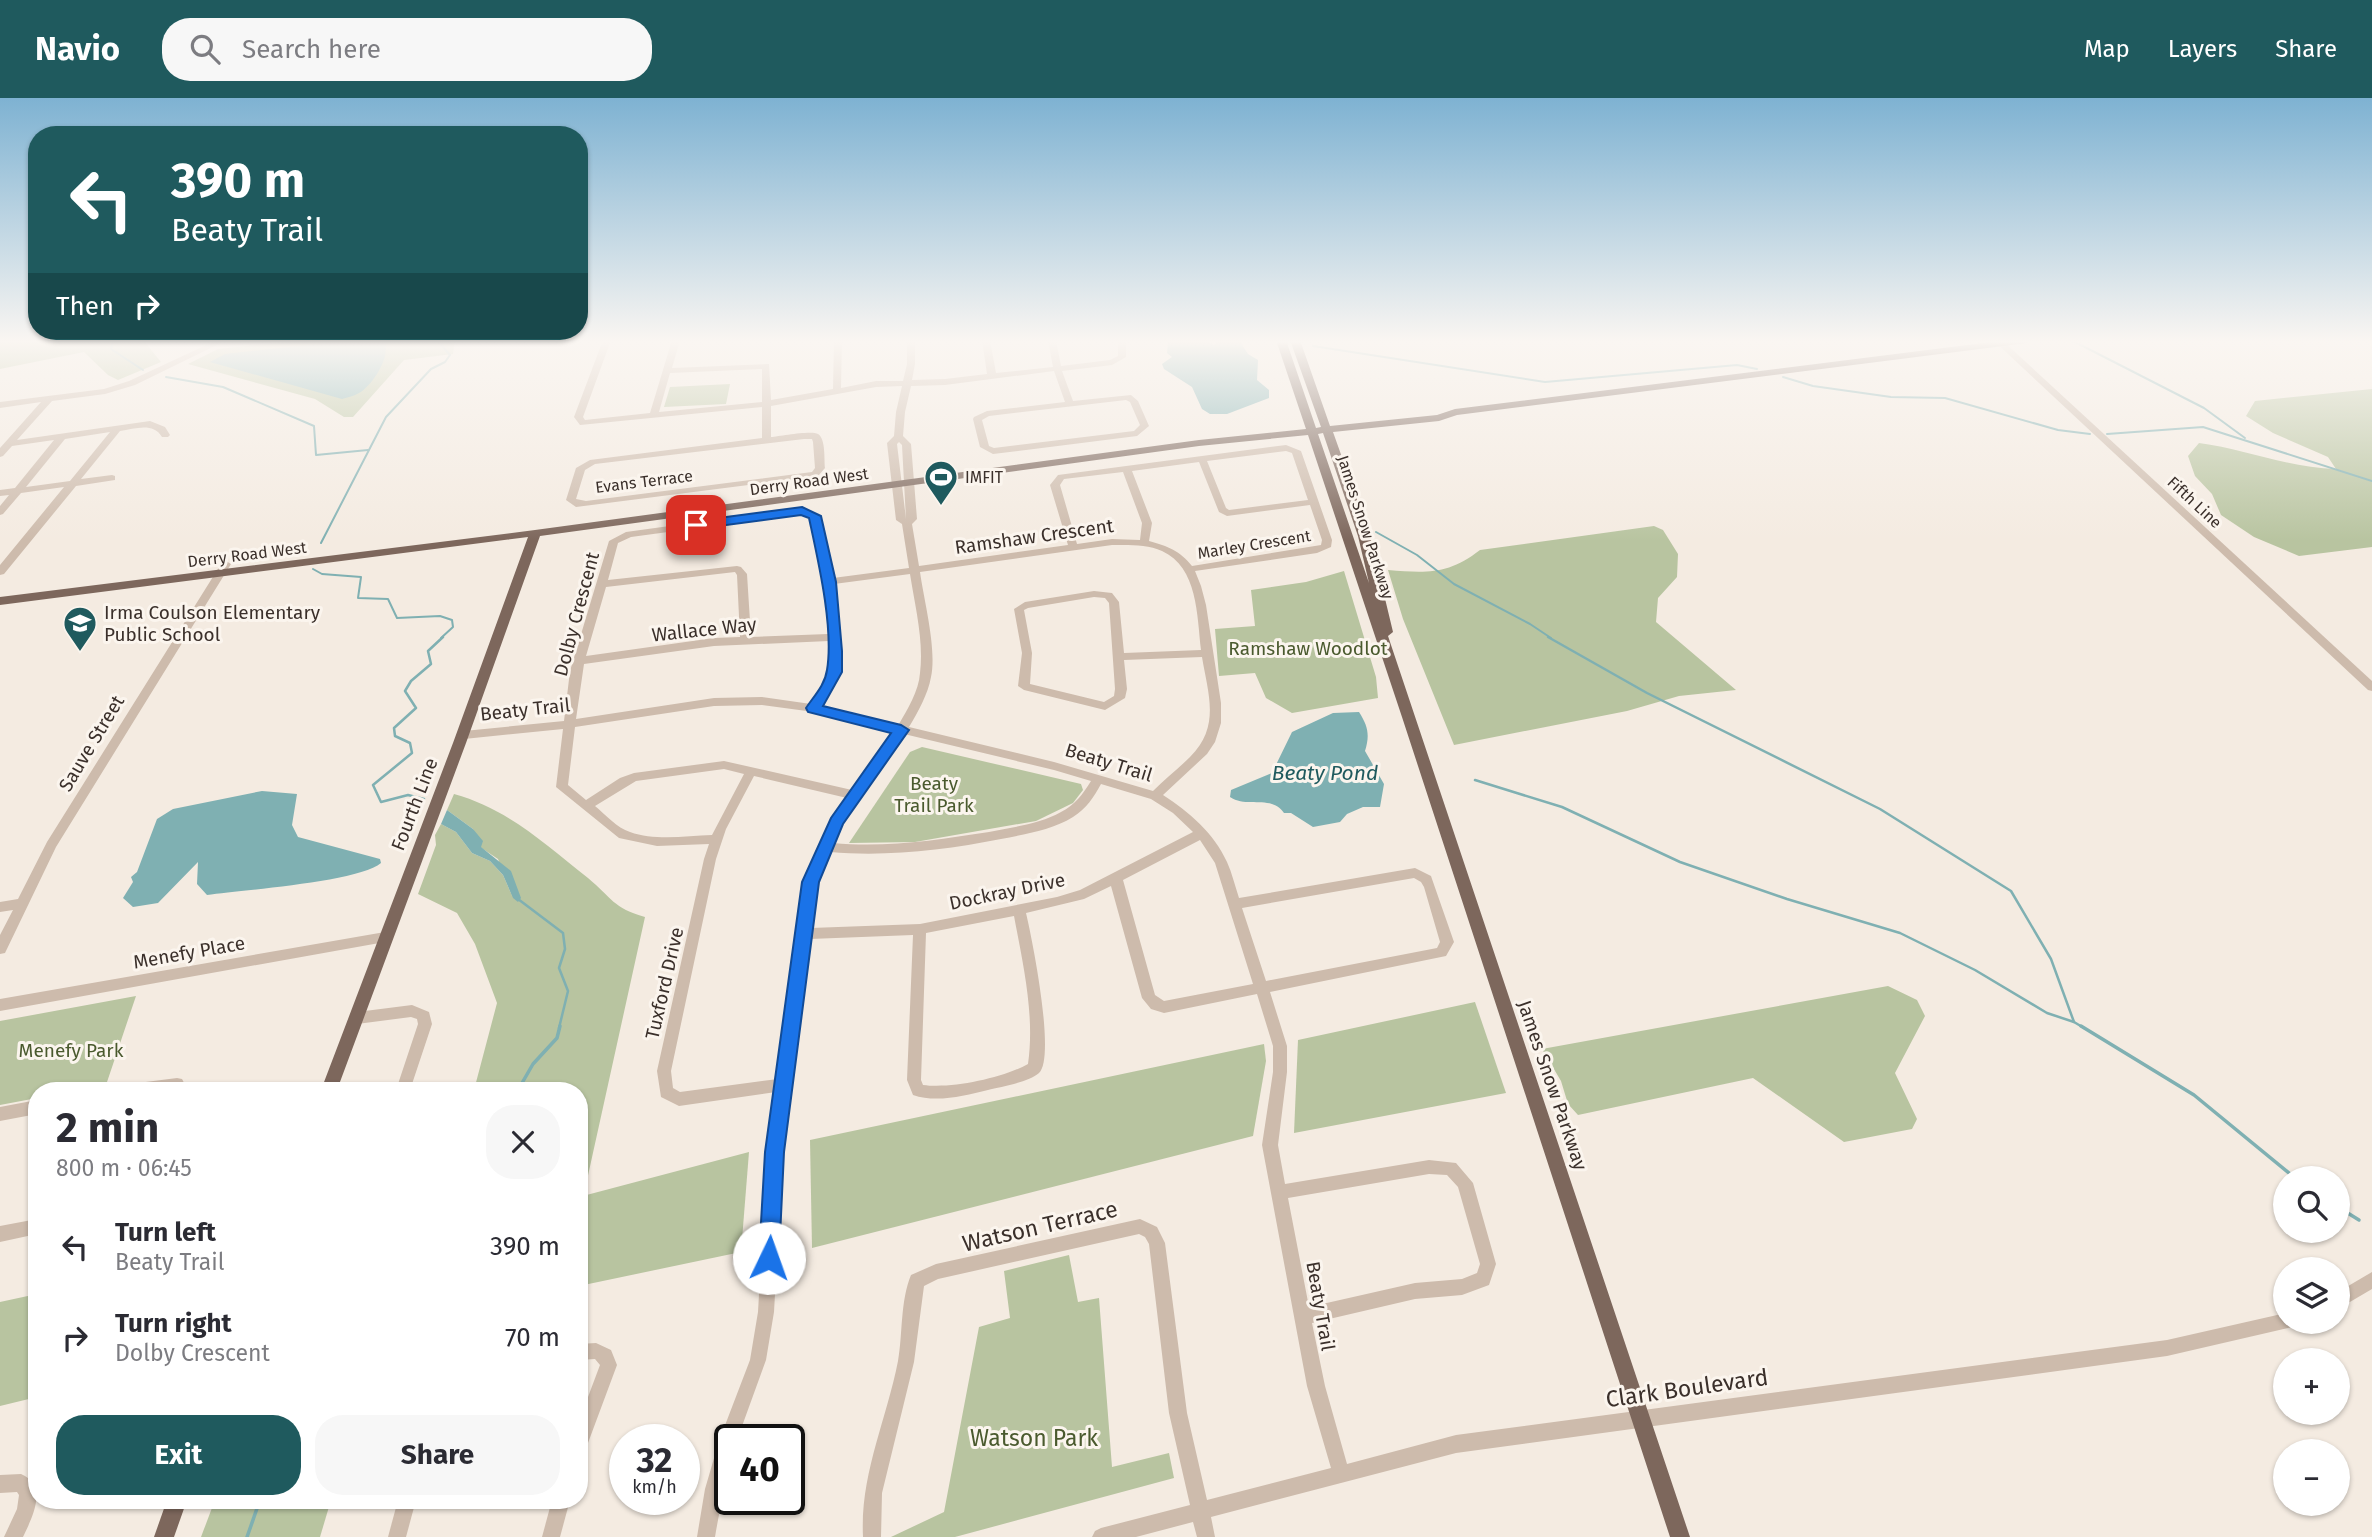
<!DOCTYPE html>
<html lang="en">
<head>
<meta charset="utf-8">
<style>
	body { margin:0; font-family:"Fira Sans",sans-serif; background:#f7f7f7; color:#2b2b33; height:100vh; display:flex; flex-direction:column; font-size:26px; white-space:nowrap }
	* { box-sizing:border-box; margin:0 }
	p { font-size:23px; color:#7c7c81 }
	.icon { flex:none; width:38px; height:38px; fill:none; stroke:currentColor; stroke-width:2; stroke-linecap:round; stroke-linejoin:round }
	.map { position:relative; flex:1; overflow:hidden }
	.side { position:absolute; left:28px; top:984px; width:560px; height:427px; display:flex; flex-direction:column; background:#fff; border-radius:28px; box-shadow:0 2px 5px #0004 }
	.side>* { flex:none }
	.guide { position:absolute; left:28px; top:28px; width:560px; height:214px; border-radius:28px; box-shadow:0 2px 5px #0004; background:#1f5a5e; color:#fff; overflow:hidden }
	.fabs { position:absolute; left:2273px; top:1068px; display:grid; gap:14px }
	.fabs a { display:grid; place-items:center; width:77px; height:77px; border-radius:50%; background:#fff; box-shadow:0 2px 5px #0004; font-size:35px }
	.speed { position:absolute; left:609px; top:1326px; display:flex; gap:14px; font-size:35px; font-weight:700; text-align:center }
	.speed>* { display:grid; place-content:center; width:91px; height:91px; border-radius:50%; background:#fff; box-shadow:0 2px 5px #0004; line-height:1 }
	.speed small { font-size:18px; font-weight:400 }
	.speed .limit { border:4px solid #111; border-radius:10px; background:#fff; color:#111 }
	.pin { position:absolute; display:grid; place-items:center; width:60px; height:60px; color:#fff; margin:-30px; border-radius:14px; box-shadow:0 4px 10px #0006 }
	.me { position:absolute; width:77px; margin:-38px; rotate:3deg; stroke-linejoin:round; filter:drop-shadow(0 0 5px #0008) }
	.turn { display:flex; align-items:center; gap:24px; height:147px; padding:0 28px; font-size:32px }
	.turn .icon { width:91px; height:91px; stroke-width:2.5 }
	.turn b { display:block; font-size:49px; line-height:60px }
	.then { display:flex; align-items:center; height:66px; padding:0 28px; background:#0003; gap:14px; font-size:26px }
	.round { display:grid; place-items:center; flex:none; width:74px; height:74px; border-radius:28px; background:#f7f7f7 }
	.summary { display:flex; align-items:center; justify-content:space-between; height:119px; padding:0 28px }
	h1 { font-size:42px; font-weight:700; line-height:52px }
	.cta { display:flex; gap:14px; margin-top:auto; padding:14px 28px }
	.cta a { flex:1; height:80px; border-radius:28px; background:#1f5a5e; color:#fff; font-size:28px; font-weight:700; line-height:80px; text-align:center }
	.cta a+a { background:#f7f7f7; color:#2b2b33 }
	ul { padding:0; list-style:none }
	li { display:flex; align-items:center; gap:21px; height:91px; padding:0 28px }
	li div { flex:1 }
	li b { display:block; font-size:26px }
	li em { font-style:normal }
	header { display:flex; align-items:center; gap:42px; box-sizing:border-box; height:98px; padding:0 35px; background:#1f5a5e; color:#fff }
	header strong { font-size:33px }
	nav { display:flex; gap:38px; margin-inline-start:auto; font-size:24px }
	.search { width:490px; height:63px; background:#f7f7f7; display:flex; align-items:center; gap:18px; box-sizing:border-box; padding:0 24px; border-radius:28px; color:#7c7c81; font-size:26px }
	.map>svg:first-child { display:block }
	.green { fill:#b8c4a0 }
	.water { fill:#7fb0b2 }
	.lines { fill:none; stroke-linecap:round; stroke-linejoin:round }
	.stream-far2 { stroke:#7fb0b2; stroke-width:2 }
	.stream-far1 { stroke:#7fb0b2; stroke-width:2.5 }
	.stream { stroke:#7fb0b2; stroke-width:3.5 }
	.minor { fill:#cdbbac; fill-rule:evenodd }
	.major { fill:#7d675c; fill-rule:evenodd }
	.route { fill:#1a73e8; stroke:#114b97; stroke-width:2 }
	.labels { text-anchor:middle; stroke-width:6; stroke-linejoin:round; paint-order:stroke }
	.far-poi-label { font-size:16px; fill:#3b302b; stroke:#fbf5ee; text-anchor:start }
	.far-street-label { font-size:16px; fill:#3b302b; stroke:#fbf5ee }
	.street-label { font-size:19px; fill:#3b302b; stroke:#fbf5ee }
	.poi-label { font-size:19px; fill:#3b302b; stroke:#fbf5ee; text-anchor:start }
	.park-label { font-size:19px; fill:#4a5a2e; stroke:#fbf5ee }
	.water-label { font-size:21px; font-style:italic; fill:#1f5a5e; stroke:#fbf5ee }
	.near-street-label { font-size:23px; fill:#3b302b; stroke:#fbf5ee }
	.near-park-label { font-size:23px; fill:#4a5a2e; stroke:#fbf5ee }
</style>
</head>
<body>
<header>
<strong>Navio</strong>
<div class="search"><svg class="icon" aria-label="search" viewBox="0 0 24 24"><circle cx="10" cy="10" r="6"/><path d="M15 15l6 6"/></svg>Search here</div>
<nav><a>Map</a><a>Layers</a><a>Share</a></nav>
</header>
<div class="map">
<svg width="2372" height="1439" viewBox="0 0 2372 1439">
	<rect width="100%" height="100%" fill="#f4ebe1"/>
	<g class="green">
		<path d="M0,242h143l18,22 -43,18 -10,-5 -24,-23 -84,17z"/>
		<path d="M306,242h149l-2,14 -49,6 -51,57h-9l-29,-18 -127,-35 30,-15z"/>
		<path d="M730,286l-4,20 -62,3 6,-20z"/>
		<path d="M2372,291v158l-73,9 -45,-19 -33,-22 -9,-21 -17,-18 -7,-20 11,-13c46,6 90,25 137,26l-8,-12 -55,-24 -27,-17 9,-15z"/>
		<path d="M1654,428l9,4 15,24 -1,23 -19,21 -2,24 80,68 -57,6 -52,15 -173,34 -51,-126 -15,-49c38,3 60,5 92,-20z"/>
		<path d="M1344,473l32,106 2,21 -86,15 -26,-15 -11,-25 -36,3 -4,-47 40,-3 -4,-36 55,-8z"/>
		<path d="M922,649l159,37 2,6 -10,13 -37,18 -121,21 -66,1 61,-91z"/>
		<path d="M454,696c54,15 91,50 134,84 24,20 25,30 57,39l-58,263 -8,5v-95h-105l23,-87 -22,-59 -18,-31 -39,-19 18,-49 -1,-10 6,-11 15,8 16,21 18,8 13,14 10,23 -15,-39 -18,-12 -7,-18 -26,-19z"/>
		<path d="M1888,888l29,14 8,16 -30,57 22,46 -5,10 -68,13 -91,-64 -175,37 -10,-11 -7,-23 -19,-32z"/>
		<path d="M136,898l-30,89 -29,5h-40v8l-37,7v-84z"/>
		<path d="M1475,904l31,91 -212,40 4,-93z"/>
		<path d="M1264,946l2,17 -13,75 -441,112 -2,-108z"/>
		<path d="M749,1054l-8,100 -162,34v-89z"/>
		<path d="M1069,1157l9,47 21,-4 13,169 57,-14 5,25 -219,59h-64l53,-25 35,-185 31,-9 -6,-47z"/>
		<path d="M37,1196v103l-37,9v-104z"/>
		<path d="M215,1402h116l-11,37h-119z"/>
	</g>
	<g class="water">
		<path d="M356,242h28c8,15 -11,45 -25,53 -5,3 -11,4 -17,6l-132,-37 15,-8 18,-2z"/>
		<path d="M1221,242h18l9,14 10,6 -1,20 12,10v8l-42,16h-17l-8,-5 -10,-22 -28,-18 -2,-5 10,-7 -5,-4 1,-12h40l6,4z"/>
		<path d="M1359,614c9,14 11,23 6,39l19,33 -4,23h-17l-16,7 -7,8 -27,5 -22,-14h-7c-13,-19 -36,-4 -54,-16l1,-7 41,-17 20,-41 41,-19z"/>
		<path d="M262,693l35,3 -5,31 6,12 82,22 1,4c-22,19 -139,27 -174,32l-10,-11 1,-22 -40,41 -25,4 -10,-9 10,-16 -2,-5 6,-5 20,-53 16,-10z"/>
		<path d="M447,712l26,19 10,12 -2,6 30,24 10,27 -3,4 -5,-4 -10,-23 -13,-14 -18,-8 -16,-21 -15,-8z"/>
	</g>
	<g class="lines">
		<g class="stream-far2">
			<path d="M113,242l-2,9 32,21"/>
			<path d="M2073,243l131,67 41,30"/>
			<path d="M1313,248l232,36 192,-17 20,4"/>
			<path d="M166,279l57,10 91,39 2,29 52,-5"/>
			<path d="M1783,279l30,9 78,11 54,1 113,32 32,4"/>
			<path d="M2107,336l96,-7 169,54"/>
			<path d="M1376,434l41,23 37,29 76,40 21,14"/>
			<path d="M321,445l65,-126 45,-48 14,-7 5,-7 -13,-15"/>
			<path d="M313,471l9,5 39,3 -3,21 30,1 9,19 43,-2 12,4 1,7 -12,11"/>
		</g>
		<g class="stream-far1">
			<path d="M1548,539l99,56 233,116 131,82 40,68 23,63 10,6"/>
			<path d="M1475,682l87,27 118,55 107,37 113,34 75,37 72,43 27,9"/>
			<path d="M424,701l-16,-4 -27,7 -8,-17 39,-32 -2,-10 -15,-7 -1,-8 22,-20 -11,-17 6,-10 20,-17 -3,-13 15,-14"/>
			<path d="M518,801l45,34 2,16 -6,19 9,23 -9,37"/>
		</g>
		<g class="stream">
			<path d="M2081,928l113,69 101,83"/>
			<path d="M518,992l15,-26 24,-26 3,-12"/>
			<path d="M2338,1109l21,13"/>
			<path d="M247,1439l13,-37"/>
		</g>
		<g class="minor">
			<path d="M217,242h10l-92,45 -30,9 -53,7 -35,39 133,-19 15,6 5,8 -2,2h-6c-9,-15 -27,-8 -42,-6l-39,48 31,-4 3,1v4l-39,6 -72,88 -4,1v-10l64,-78 -43,6 -18,21 -3,1v-9l9,-11 -9,1v-6l15,-2 39,-48 -42,6 -9,10 -3,1v-9l41,-46 -41,6v-6l104,-13 25,-8zM110,334l-40,49 -44,6 39,-48z"/>
			<path d="M603,242h8l-28,77 2,3 65,-7 22,-73h8l-8,28 97,-4 2,36 62,-11 1,-49h8l-1,48 35,-7h27l4,-17v-24h8v24l-3,16 33,-1 42,-5 -5,-34h8l6,33 57,-6 -5,-27h8l5,26 49,-6 8,-4v-16h8v17l-14,8 -50,6 11,30 58,-6 7,6 11,25 -12,10 -144,18 -13,-7 -7,-28 1,-2 13,-6 78,-9 -11,-31 -109,14 -34,1 -6,26 -2,24 8,8 6,75 -5,5 7,42 149,-21 -18,-60 8,-10 228,-30 15,6 31,89 -1,7 -14,6 -122,18 6,15 5,19 15,98v20l-6,19 -8,12 -44,41c26,17 51,38 64,67 5,11 8,24 12,36l176,-30 16,8 1,3 22,63 -8,14 -176,36 17,54v26l-9,73 7,39 144,-24 27,3 17,20 23,81 -7,21 -27,10 -47,4 -103,24 13,63 22,78 109,-29 711,-95 119,-27v8h8l-2,6 -125,29 -711,97 -245,64 4,20h-18l-4,-15 -57,15h-44l3,-6 6,-3 89,-23 -21,-92 -20,-169 -4,-7 -6,-3 -201,45 -14,7 -10,76 -32,131 -1,44h-18c-3,-63 23,-115 35,-176 5,-28 2,-59 13,-86l25,-11 204,-45 17,8 8,16 22,170 20,87 124,-32 -24,-82 -45,-241 11,-73v-26l-16,-52 -93,19 -13,-4 -9,-11 -31,-112 -27,13 -58,14c6,25 30,144 13,160 -10,9 -38,14 -51,17 -24,6 -52,13 -75,5l-6,-15 6,-145 -103,4 -27,213 -9,160 -8,48 -29,80h-7c0,33 -10,65 -15,97h-18l8,-48 14,-48 31,-81 8,-48 9,-160 9,-60 -97,14 -18,-9 -4,-26 47,-212 5,-15 -52,2 -38,-8 -63,-51 7,-58 -99,10 -6,-4 6,-4 100,-10 6,-50 39,-130 17,-9 175,-24 19,8 13,62 76,-10 -7,-44 -6,-4 -9,-77 7,-7 2,-24 6,-26 -26,1 -105,19v31c9,-1 41,-7 47,-3 8,5 6,26 7,34l-7,8 -242,31 -10,-7 10,-32 14,-8 172,-22v-31l-182,18 -6,-8zM762,271v33l-103,10 11,-39zM1126,302l4,2 10,23 -6,6 -140,17 -5,-2 -7,-26 7,-4zM804,341h8l1,3 2,26 -3,4 -226,29 -10,-2 9,-29 10,-6zM899,344l3,3 4,74 -9,-75zM1286,353l6,2 16,47 -79,10 -3,-2 -19,-47zM1199,364l20,50 8,4 83,-11 12,35 -1,5 -129,21c-12,-15 -24,-20 -43,-25l3,-18 -20,-52zM1123,374l19,51 -2,17 -28,-1 -35,5 -17,-59 4,-6zM800,416l11,4 13,64 4,52 -77,3 -4,-63 -6,-7 -4,-1 -129,14 10,-37 13,-6zM1112,447c16,0 35,-1 50,6 36,16 35,65 39,99l-77,3 -5,-51 -7,-9 -18,-2 -69,11 -11,7 8,44 -4,33 6,4 81,20 20,-12 2,-9 -3,-29 78,-3c6,37 19,69 -12,100 -12,12 -25,22 -37,34l-99,-29 -145,-35c9,-15 19,-33 22,-50 6,-28 -7,-76 -11,-105zM735,474l2,3 3,62 -26,1 -128,18 20,-69zM910,476c5,32 14,67 10,99 -1,18 -13,37 -21,51l-78,-18c8,-10 16,-21 18,-34 6,-25 -2,-62 -5,-88zM1094,499l11,1 4,5 6,86 -1,7 -10,6 -74,-18 2,-31 -8,-43 4,-2zM829,543c2,27 -2,41 -18,63l-49,-7 -48,1 -138,21 8,-55 130,-18zM762,607l52,7 80,19 -42,59 -128,-29 -90,12 -14,5 -34,22 -18,-15 7,-58 139,-21zM904,636l150,36 37,11c-8,13 -16,24 -30,31 -21,12 -48,15 -72,20 -52,8 -103,16 -156,11l8,-19zM724,671l20,5 -32,61c-26,1 -57,6 -82,-3 -13,-4 -25,-18 -35,-26l41,-25zM754,678l93,22 -17,24 -25,60 -27,197 -98,13 -7,-4 -2,-17 45,-212 10,-30zM1101,686l50,15 22,14 20,19 -113,58 -23,7 -137,27 -109,4 6,-46 13,-30c57,5 115,-2 171,-13 25,-5 51,-9 72,-22 13,-8 21,-20 28,-33zM1200,742l15,23 38,121 -89,17 -9,-6 -32,-115zM1414,780l7,4 3,5 16,55 -3,6 -171,33 -24,-73zM1014,818c9,48 21,99 14,148 -25,14 -76,25 -105,21l-2,-5 5,-147zM1429,1076l18,1 11,12 22,77 -3,9 -15,6 -47,4 -106,24 -21,-109z"/>
			<path d="M1993,242h9l370,341v10l-4,-1z"/>
			<path d="M226,463l5,3 -175,283 -51,106 -5,1v-19l13,-25 -13,2v-10l18,-3 29,-57 174,-278z"/>
			<path d="M385,834l5,1 2,4 -2,4 -5,1 -385,69v-12z"/>
			<path d="M412,907l17,7 3,12 -22,66h-14l22,-66 -1,-5 -6,-2 -54,7 -5,-2 -2,-4 2,-4 5,-2z"/>
			<path d="M177,980l5,1 6,11h-65l2,-5 5,-1z"/>
			<path d="M37,1002v14l-37,7v-14z"/>
			<path d="M37,1121v15l-37,8v-16z"/>
			<path d="M2372,1174v17l-34,20v-17z"/>
			<path d="M596,1245l15,7 6,15 -32,86 -6,3v-33l21,-56 -5,-6 -16,1v-16z"/>
			<path d="M21,1376c28,12 11,44 2,63h-19l13,-28 2,-14 -2,-3 -17,1v-18z"/>
			<path d="M398,1402h18l-10,37h-18z"/>
			<path d="M552,1402h18l-10,37h-18z"/>
		</g>
		<g class="major">
			<path d="M1276,242h10l30,88 5,-1 -31,-87h10l30,86 107,-11 18,-6 552,-69h25l-5,3 -570,72 -18,6 -106,11 37,104 23,96 -5,4 302,901h-20l-268,-820 -94,-282 -109,11 -659,90 -74,207 -129,347h-16l132,-347 75,-206 -528,68v-8l535,-67 664,-90 107,-11zM1323,335l35,103 11,47 -51,-149z"/>
			<path d="M167,1402h20l-13,37h-20z"/>
		</g>
	</g>
	<linearGradient id="sky" x2="0" y2="1"><stop stop-color="#7eb2d2"/><stop offset="0.55" stop-color="#faf6f2"/><stop offset="1" stop-color="#faf6f2" stop-opacity="0"/></linearGradient>
	<rect width="2372" height="443" fill="url(#sky)"/>
	<path class="route" d="M802,409l19,9 15,66 6,69v21l-19,34 78,19 8,5 -66,94 -24,58 -35,270 -5,106 -3,8 -7,3 -7,-3 -3,-8 6,-106 37,-270 29,-64 60,-85 -83,-21 -2,-4c8,-12 19,-23 21,-38 7,-42 -9,-110 -18,-152l-8,-3 -105,14 -7,-4 7,-4z"/>
	<defs>
		<symbol id="stadium-pin" viewBox="-11 -11 22 30"><path d="M0 17L-7.5 6A9.5 9.5 0 1 1 7.5 6Z" fill="#1f5a5e" stroke="#fbf5ee"/><path d="M0-5a6.5 5 0 1 0 0 10a6.5 5 0 1 0 0-10ZM-3.5-1.8h7v3.6h-7Z" fill="#fff"/></symbol>
		<symbol id="school-pin" viewBox="-11 -11 22 30"><path d="M0 17L-7.5 6A9.5 9.5 0 1 1 7.5 6Z" fill="#1f5a5e" stroke="#fbf5ee"/><path d="M0-5L7-2L0 1L-7-2ZM-4 1L0 2.5L4 1V4Q0 6-4 4Z" fill="#fff"/></symbol>
	</defs>
	<g fill-rule="evenodd">
		<use href="#stadium-pin" x="922" y="360" width="38" height="52"/>
		<use href="#school-pin" x="61" y="506" width="38" height="52"/>
	</g>
	<g class="labels">
		<g class="far-poi-label">
			<text x="965" y="385">IMFIT</text>
		</g>
		<g class="far-street-label">
			<text transform="translate(644 383) rotate(-7)" y="6">Evans Terrace</text>
			<text transform="translate(809 383) rotate(-8)" y="6">Derry Road West</text>
			<text transform="translate(2195 404) rotate(43)" y="6">Fifth Line</text>
			<text transform="translate(1366 429) rotate(72)" y="6">James Snow Parkway</text>
			<text transform="translate(1254 446) rotate(-9)" y="6">Marley Crescent</text>
			<text transform="translate(247 456) rotate(-7)" y="6">Derry Road West</text>
		</g>
		<g class="street-label">
			<text transform="translate(1034 438) rotate(-8)" y="7">Ramshaw Crescent</text>
			<text transform="translate(576 516) rotate(-75)" y="7">Dolby Crescent</text>
			<text transform="translate(704 531) rotate(-6)" y="7">Wallace Way</text>
			<text transform="translate(525 611) rotate(-6)" y="7">Beaty Trail</text>
			<text transform="translate(91 645) rotate(-59)" y="7">Sauve Street</text>
			<text transform="translate(1109 664) rotate(17)" y="7">Beaty Trail</text>
			<text transform="translate(414 706) rotate(-69)" y="7">Fourth Line</text>
			<text transform="translate(1007 793) rotate(-12)" y="7">Dockray Drive</text>
			<text transform="translate(189 854) rotate(-10)" y="7">Menefy Place</text>
			<text transform="translate(664 885) rotate(-77)" y="7">Tuxford Drive</text>
			<text transform="translate(1553 987) rotate(71)" y="7">James Snow Parkway</text>
			<text transform="translate(1321 1208) rotate(80)" y="7">Beaty Trail</text>
		</g>
		<g class="poi-label">
			<text x="104" y="521">Irma Coulson Elementary<tspan x="104" dy="22">Public School</tspan></text>
		</g>
		<g class="park-label">
			<text x="1308" y="557">Ramshaw Woodlot</text>
			<text x="934" y="692">Beaty<tspan x="934" dy="22">Trail Park</tspan></text>
			<text x="71" y="959">Menefy Park</text>
		</g>
		<g class="water-label">
			<text x="1325" y="682">Beaty Pond</text>
		</g>
		<g class="near-street-label">
			<text transform="translate(1040 1128) rotate(-13)" y="8">Watson Terrace</text>
			<text transform="translate(1687 1290) rotate(-8)" y="8">Clark Boulevard</text>
		</g>
		<g class="near-park-label">
			<text x="1034" y="1348">Watson Park</text>
		</g>
	</g>
</svg>
<div class="fabs">
<a><svg class="icon" aria-label="search" viewBox="0 0 24 24"><circle cx="10" cy="10" r="6"/><path d="M15 15l6 6"/></svg></a>
<a><svg class="icon" aria-label="layers" viewBox="0 0 24 24"><path d="M12 4l9 5-9 5-9-5zM3 14l9 5 9-5"/></svg></a>
<a>+</a>
<a>−</a>
</div>
<div class="speed"><div>32<small>km/h</small></div><div class="limit">40</div></div>
<div class="pin" style="left:696px;top:427px;background:#d93025"><svg class="icon" aria-label="arrive" viewBox="0 0 24 24"><path d="M6 21V4h12l-3 4 3 4H6"/></svg></div>
<svg class="me" style="left:769px;top:1160px" viewBox="-20 -20 40 40"><circle r="19" fill="#fff"/><path d="M0-13L10 11 0 6-10 11z" fill="#1a73e8"/></svg>
<div class="guide">
<div class="turn"><svg class="icon" aria-label="left" viewBox="0 0 24 24"><path d="M17 20v-9H6M10 6l-5 5 5 5"/></svg><div><b>390 m</b>Beaty Trail</div></div>
<div class="then">Then<svg class="icon" aria-label="right" viewBox="0 0 24 24"><path d="M7 20v-9h11M14 6l5 5-5 5"/></svg></div>
</div>
<section class="side">
<div class="summary"><div><h1>2 min</h1><p>800 m · 06:45</p></div><a class="round"><svg class="icon" aria-label="close" viewBox="0 0 24 24"><path d="M6 6l12 12M18 6L6 18"/></svg></a></div>
<ul>
<li><svg class="icon" aria-label="left" viewBox="0 0 24 24"><path d="M17 20v-9H6M10 6l-5 5 5 5"/></svg><div><b>Turn left</b><p>Beaty Trail</p></div><em>390 m</em></li>
<li><svg class="icon" aria-label="right" viewBox="0 0 24 24"><path d="M7 20v-9h11M14 6l5 5-5 5"/></svg><div><b>Turn right</b><p>Dolby Crescent</p></div><em>70 m</em></li>
</ul>
<div class="cta"><a>Exit</a><a>Share</a></div>
</section>
</div>
</body>
</html>
